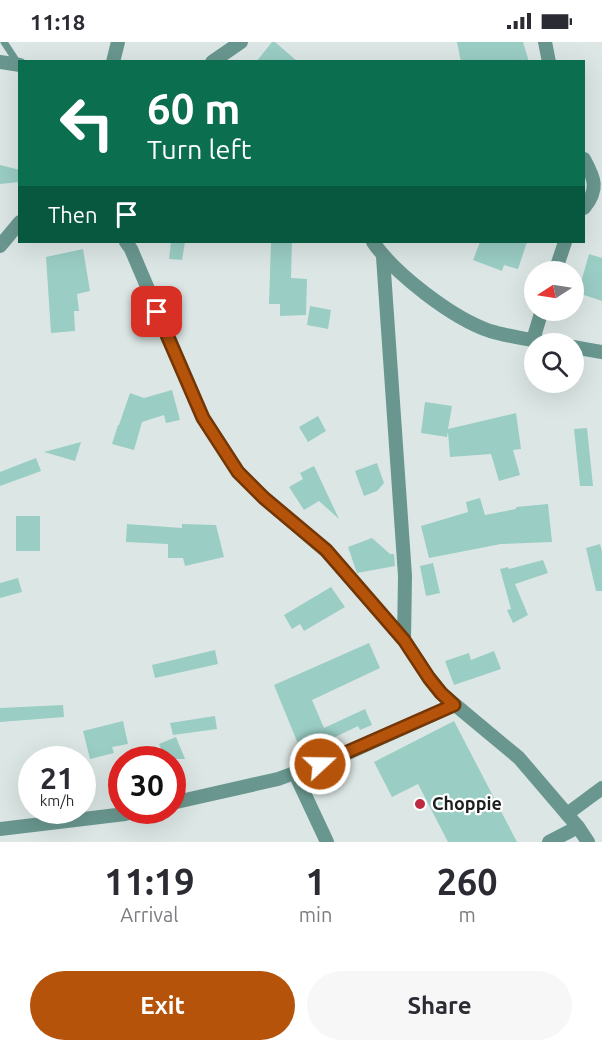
<!DOCTYPE html>
<html lang="en">
<head>
<meta charset="utf-8">
<style>
	body { margin:0; font-family:Ubuntu,sans-serif; background:#f7f7f7; color:#2b2b33; height:100vh; display:flex; flex-direction:column; font-size:22px; white-space:nowrap }
	* { box-sizing:border-box; margin:0 }
	p { font-size:20px; color:#7c7c81 }
	.icon { flex:none; width:33px; height:33px; fill:none; stroke:currentColor; stroke-width:2; stroke-linecap:round; stroke-linejoin:round }
	.map { position:relative; height:800px; overflow:hidden }
	.sheet { display:flex; flex-direction:column; background:#fff; flex:1 }
	.sheet>* { flex:none }
	.banner { position:absolute; left:18px; top:18px; width:567px; height:183px; border-radius:0px; box-shadow:0 6px 24px #0002; background:#0b6e4f; color:#fff; overflow:hidden }
	.needle { width:39px; rotate:258deg }
	.tools { position:absolute; left:524px; top:219px; display:grid; gap:12px }
	.tools a { display:grid; place-items:center; width:60px; height:60px; border-radius:50%; background:#fff; box-shadow:0 6px 24px #0002; font-size:30px }
	.speed { position:absolute; left:18px; top:704px; display:flex; gap:12px; font-size:30px; font-weight:700; text-align:center }
	.speed>* { display:grid; place-content:center; width:78px; height:78px; border-radius:50%; background:#fff; box-shadow:0 6px 24px #0002; line-height:1 }
	.speed small { font-size:15px; font-weight:400 }
	.speed .limit { border:9px solid #d22; background:#fff; color:#111 }
	.pin { position:absolute; display:grid; place-items:center; width:51px; height:51px; color:#fff; margin:-26px; border-radius:12px; box-shadow:0 3px 9px #0006 }
	.me { position:absolute; width:66px; margin:-33px; rotate:69deg; stroke-linejoin:round; filter:drop-shadow(0 0 4px #0008) }
	.turn { display:flex; align-items:center; gap:21px; height:126px; padding:0 30px; font-size:27px }
	.turn .icon { width:78px; height:78px; stroke-width:2.5 }
	.turn b { display:block; font-size:42px; line-height:51px }
	.then { display:flex; align-items:center; height:57px; padding:0 30px; background:#0003; gap:12px; font-size:22px }
	.eta { display:flex; justify-content:space-evenly; align-items:center; height:102px; text-align:center }
	.eta b { font-size:36px; font-weight:700; line-height:42px }
	.cta { display:flex; gap:12px; margin-top:auto; padding:12px 30px }
	.cta a { flex:1; height:69px; border-radius:36px; background:#b45309; color:#fff; font-size:24px; font-weight:700; line-height:69px; text-align:center }
	.cta a+a { background:#f7f7f7; color:#2b2b33 }
	.status { display:flex; justify-content:space-between; align-items:center; height:42px; padding:0 30px; background:#fff; direction:ltr }
	.status svg { height:16px; fill:currentColor }
	.map>svg:first-child { display:block }
	.building { fill:#9acdc4 }
	.lines { fill:none; stroke-linecap:round; stroke-linejoin:round }
	.lane { stroke:#69978f; stroke-width:7 }
	.street { stroke:#69978f; stroke-width:14 }
	.route-casing { stroke:#753606; stroke-width:15 }
	.route { stroke:#b45309; stroke-width:10 }
	.poi-dot { fill:#bc2b42; stroke:#fff; stroke-width:2 }
	.labels { text-anchor:middle; stroke-width:4.5; stroke-linejoin:round; paint-order:stroke }
	.poi-label { font-size:18px; font-weight:bold; fill:#1b1f1e; stroke:#fff; text-anchor:start }
</style>
</head>
<body>
<div class="status"><b>11:18</b><svg viewBox="0 0 49 12"><path d="M0 12V9h3v3zM5 12V6h3v6zM10 12V3h3v9zM15 12V0h3v12zM26 1h20v11H26zM47 4h2v5h-2z"/></svg></div>
<div class="map">
<svg width="602" height="800" viewBox="0 0 602 800">
	<rect width="100%" height="100%" fill="#dce7e5"/>
	<g class="building">
		<path d="M272,0h3l23,20h-42z"/>
		<path d="M457,0h66l6,20h-68z"/>
		<path d="M0,123l20,5v12l-20,2z"/>
		<path d="M171,200h14l-3,18 -13,-1z"/>
		<path d="M271,200h21l-1,36 16,1 -1,36 -26,1v-12h-11z"/>
		<path d="M480,200h47l-9,27 -14,-4 -2,6 -29,-11z"/>
		<path d="M83,207l7,42 -13,3 2,17h-5l1,20 -24,2 -5,-76z"/>
		<path d="M589,212l13,4v43l-24,-8z"/>
		<path d="M310,264l21,4 -3,19 -21,-4z"/>
		<path d="M172,348l8,30 -14,3 -2,-8 -22,7 -8,28 -22,-6 6,-19h1l11,-32 14,5z"/>
		<path d="M425,360l27,4 -4,23 68,-16 5,36 -8,1 7,25 -21,6 -8,-27 -41,3 -2,-25 -1,5 -26,-4z"/>
		<path d="M318,374l8,15 -18,11 -9,-15z"/>
		<path d="M587,386l6,58h-13l-6,-57z"/>
		<path d="M81,400l-6,19 -31,-9z"/>
		<path d="M36,416l5,13 -41,15v-14z"/>
		<path d="M377,421l7,20 -7,8 -13,5 -9,-25z"/>
		<path d="M314,424l25,53 -20,-18 -15,9 -15,-23 14,-8 -3,-6z"/>
		<path d="M480,456l5,17 31,-6v-2l32,-3 4,38 -51,2 -72,14 -8,-32 47,-14 -2,-10z"/>
		<rect x="16" y="474" width="24" height="35"/>
		<path d="M127,482l55,4v-4l34,1 8,32 -39,9 -2,-8h-15v-14l-42,-2z"/>
		<path d="M372,496l18,16h4l1,12 -38,7 -9,-26z"/>
		<path d="M600,502l2,8v39h-6l-10,-43z"/>
		<path d="M543,518l5,13 -33,11 13,31 -15,8 -6,-13 4,-1 -11,-40 8,-2 1,2z"/>
		<path d="M433,521l7,30 -14,3 -6,-30z"/>
		<path d="M18,536l4,14 -22,6v-15z"/>
		<path d="M331,545l14,20 -41,24 -4,-7 -8,5 -8,-14z"/>
		<path d="M369,601l11,25 -68,32 12,28 41,-19 7,16 -12,5 -2,-4 -29,14 2,4 -28,12 -29,-71z"/>
		<path d="M215,608l3,14 -63,14 -3,-13z"/>
		<path d="M494,609l7,18 -47,16 -9,-24 24,-8 2,7z"/>
		<path d="M63,663l1,12 -64,5v-14z"/>
		<path d="M215,674l2,13 -44,6 -3,-12z"/>
		<path d="M123,679l5,23 -16,3 2,6 -24,6 -7,-28z"/>
		<path d="M454,679l63,121h-69l-30,-58 -26,13 -18,-35z"/>
		<path d="M176,695l9,22h-20l-6,-15z"/>
	</g>
	<g class="lines">
		<path class="lane" d="M4,0l15,23"/>
		<g class="street">
			<path d="M545,0l4,20"/>
			<path d="M0,20l20,3"/>
			<path d="M113,20l5,-20"/>
			<path d="M212,20l29,-20"/>
			<path d="M584,117c11,20 15,30 0,49"/>
			<path d="M126,200l5,7 72,169 35,54 26,26 62,53 78,89 25,38 12,15 78,65 59,69 10,15"/>
			<path d="M373,200c22,32 79,76 117,89 20,6 43,9 64,13"/>
			<path d="M0,204l20,-24"/>
			<path d="M383,215l22,319 -1,64"/>
			<path d="M555,230l10,-30"/>
			<path d="M533,298l9,-30"/>
			<path d="M573,305l29,5"/>
			<path d="M298,738l29,62"/>
			<path d="M172,761l106,-24 63,-23 113,-51"/>
			<path d="M567,772l35,-26"/>
			<path d="M0,787l125,-15 18,-4"/>
			<path d="M549,800l29,-15"/>
		</g>
	</g>
	<g class="lines">
		<defs>
			<path id="route" d="M157,270l46,106 35,54 26,26 62,52 78,90 25,38 12,15 13,12 -134,59"/>
		</defs>
		<use href="#route" class="route-casing"/>
		<use href="#route" class="route"/>
	</g>
	<circle class="poi-dot" cx="420" cy="762" r="6"/>
	<g class="labels">
		<g class="poi-label">
			<text x="432" y="768">Choppie</text>
		</g>
	</g>
</svg>
<div class="tools">
<a><svg class="needle" viewBox="-14 -14 28 28"><path d="M0-13l5 13h-10z" fill="#e53935"/><path d="M0 13l5-13h-10z" fill="#7c7c81"/></svg></a>
<a><svg class="icon" aria-label="search" viewBox="0 0 24 24"><circle cx="10" cy="10" r="6"/><path d="M15 15l6 6"/></svg></a>
</div>
<div class="speed"><div>21<small>km/h</small></div><div class="limit">30</div></div>
<div class="pin" style="left:157px;top:270px;background:#d93025"><svg class="icon" aria-label="arrive" viewBox="0 0 24 24"><path d="M6 21V4h12l-3 4 3 4H6"/></svg></div>
<svg class="me" style="left:320px;top:722px" viewBox="-20 -20 40 40"><circle r="17" fill="#b45309" stroke="#fff" stroke-width="3"/><path d="M0-11L8 9 0 5-8 9z" fill="#fff"/></svg>
<div class="banner">
<div class="turn"><svg class="icon" aria-label="left" viewBox="0 0 24 24"><path d="M17 20v-9H6M10 6l-5 5 5 5"/></svg><div><b>60 m</b>Turn left</div></div>
<div class="then">Then<svg class="icon" aria-label="arrive" viewBox="0 0 24 24"><path d="M6 21V4h12l-3 4 3 4H6"/></svg></div>
</div>
</div>
<section class="sheet">
<div class="eta">
<div><b>11:19</b><p>Arrival</p></div>
<div><b>1</b><p>min</p></div>
<div><b>260</b><p>m</p></div>
</div>
<div class="cta"><a>Exit</a><a>Share</a></div>
</section>
</body>
</html>
